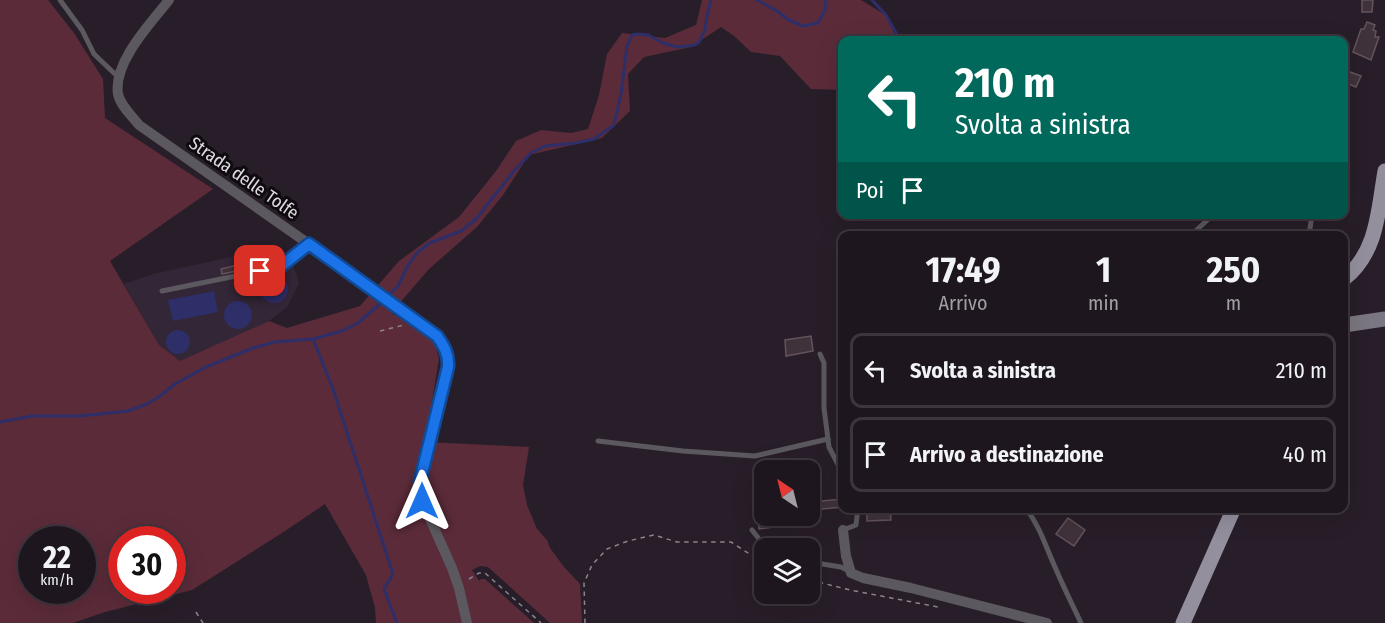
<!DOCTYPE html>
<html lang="it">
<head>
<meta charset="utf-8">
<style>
	body { margin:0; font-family:"Fira Sans Condensed",sans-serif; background:#261f28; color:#f1f3f6; height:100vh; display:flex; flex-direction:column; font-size:22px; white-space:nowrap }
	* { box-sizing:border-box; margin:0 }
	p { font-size:20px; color:#a19fa4 }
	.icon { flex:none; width:33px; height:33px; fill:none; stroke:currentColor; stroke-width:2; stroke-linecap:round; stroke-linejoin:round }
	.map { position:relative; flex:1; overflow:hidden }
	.side { position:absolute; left:838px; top:231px; width:510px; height:282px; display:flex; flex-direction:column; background:#1e161f; border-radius:12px; box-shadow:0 6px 24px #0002,0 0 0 2px #3c353d }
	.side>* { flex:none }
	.guide { position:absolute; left:838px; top:36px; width:510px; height:183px; border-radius:12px; box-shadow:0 6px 24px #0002,0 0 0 2px #3c353d; background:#00695c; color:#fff; overflow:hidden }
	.needle { width:39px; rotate:325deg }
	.fabs { position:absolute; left:754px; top:460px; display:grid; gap:12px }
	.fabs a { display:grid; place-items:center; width:66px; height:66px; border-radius:12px; background:#1e161f; box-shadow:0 6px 24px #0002,0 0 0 2px #3c353d; font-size:30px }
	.speed { position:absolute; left:18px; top:526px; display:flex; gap:12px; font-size:30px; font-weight:700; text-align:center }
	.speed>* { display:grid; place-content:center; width:78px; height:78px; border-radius:50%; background:#1e161f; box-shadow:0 6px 24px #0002,0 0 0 2px #3c353d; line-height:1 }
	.speed small { font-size:15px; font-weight:400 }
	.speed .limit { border:9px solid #d22; background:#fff; color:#111 }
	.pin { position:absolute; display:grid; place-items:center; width:51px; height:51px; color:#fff; margin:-26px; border-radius:12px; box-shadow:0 3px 9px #0006 }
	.me { position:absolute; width:66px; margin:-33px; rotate:0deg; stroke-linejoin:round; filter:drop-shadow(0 0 4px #0008) }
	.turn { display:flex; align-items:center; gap:21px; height:126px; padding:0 18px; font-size:27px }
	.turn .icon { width:78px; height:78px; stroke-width:2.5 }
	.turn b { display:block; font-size:42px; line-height:51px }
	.then { display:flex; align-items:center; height:57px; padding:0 18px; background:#0003; gap:12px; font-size:22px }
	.eta { display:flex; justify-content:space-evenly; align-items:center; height:102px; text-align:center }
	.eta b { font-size:36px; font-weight:700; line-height:42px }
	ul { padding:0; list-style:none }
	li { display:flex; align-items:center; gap:18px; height:75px; margin:0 12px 9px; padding:0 6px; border:3px solid #3c353d; border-radius:12px }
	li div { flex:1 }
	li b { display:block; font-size:22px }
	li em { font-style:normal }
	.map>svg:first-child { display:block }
	.built { fill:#332636 }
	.green { fill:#5b2b39; fill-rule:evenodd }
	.water { fill:#2e2e69 }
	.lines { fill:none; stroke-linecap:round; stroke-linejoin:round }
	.stream { stroke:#2e2e69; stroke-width:3 }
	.building { fill:#40323a; stroke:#63535c; stroke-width:1.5 }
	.path { stroke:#8c848d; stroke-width:1.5; stroke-dasharray:4.5 4.5; stroke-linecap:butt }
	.lane { stroke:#5b595f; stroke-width:5 }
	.street { stroke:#5b595f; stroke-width:10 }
	.secondary { stroke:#7b7782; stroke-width:15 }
	.primary { stroke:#938f9d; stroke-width:15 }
	.route-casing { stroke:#114b97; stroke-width:15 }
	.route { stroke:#1a73e8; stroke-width:10 }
	.labels { text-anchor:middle; stroke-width:6; stroke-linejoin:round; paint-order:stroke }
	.street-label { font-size:18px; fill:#e0dae1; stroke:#0e0a0f }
</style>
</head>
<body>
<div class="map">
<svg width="1385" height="623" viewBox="0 0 1385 623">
	<rect width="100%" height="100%" fill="#281e29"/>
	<path class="built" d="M259,251l30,2 10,30 -12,24 -18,14 -89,41 -21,-17 -35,-61 29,-10z"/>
	<path class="green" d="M0,0h48l26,33 29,46 2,39 108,71 -103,72 49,84 21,16 89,-40 18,7 73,-22 39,-45 60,-44 37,-46 20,-30 25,-11 30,3 17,-4 11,-34 8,-41 15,-21 43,5 31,-13 6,-25h159l26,16 10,24h-54v50l-32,-1 -31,-33 -29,-4 -17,-16 -13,-9 -30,20 -47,10 -16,17 2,37 -28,27 -73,17 -26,40 -26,32 -48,42 -38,44 38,21 6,9 4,16 -14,83 104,5 -6,38 4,20 10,24 10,11 3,8 14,19 16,17 2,39h-32l-62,-56 -8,-1 -8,4 7,11 2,-2h4l49,44h-158l-1,-15 -9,-33 -41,-71 -40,27 -93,59 -87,22 -32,11h-73zM32,540h50v51h-50zM122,540h50v51h-50z"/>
	<g class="water">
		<circle cx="274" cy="289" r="14"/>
		<path d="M214,291l4,21 -45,9 -5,-21z"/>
		<circle cx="238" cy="315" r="14"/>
		<circle cx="178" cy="342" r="12"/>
	</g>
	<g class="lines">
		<g class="stream">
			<path d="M757,0l20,11 12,9 14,6 15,-3 8,-15 -1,-8"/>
			<path d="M872,0l14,15 14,25"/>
			<path d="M388,296l10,-10 10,-21 10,-13 12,-9 31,-12 15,-12 37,-47 18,-19 14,-7 31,-3 18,-4 20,-14 7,-31 6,-48 5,-11 5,-1 11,1 15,8 14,4 18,-2 4,-3 6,-12 2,-14 4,-16"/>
			<path d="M313,339l20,50 60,185 -9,15 13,34"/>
			<path d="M0,422l32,-6h48l48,-5 19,-7 13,-8 15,-12 31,-17 47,-19 22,-6 38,-3 29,-8 16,-8 25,-22"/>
		</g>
	</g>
	<g class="building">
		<path d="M1362,0h11l-1,12h-10z"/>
		<path d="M1367,22l8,3 -2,5 3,1 -1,6h4l-8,23 -18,-8 8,-23h3z"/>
		<path d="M1350,72l11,4 -5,11 -10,-4z"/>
		<path d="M255,261l1,6 -34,7 -1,-5z"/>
		<path d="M811,336l2,15 -27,5 -1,-16z"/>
		<path d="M843,499v8l-31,3 -1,-8z"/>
		<path d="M867,508h23l1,12 -24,1z"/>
		<path d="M758,516h61v5l-60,8z"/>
		<path d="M1068,518l17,12 -11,16 -18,-12z"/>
	</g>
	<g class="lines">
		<g class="path">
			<path d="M380,331l24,-6"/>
			<path d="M469,579l10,-6h6l56,50"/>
			<path d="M810,580l40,10 88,17"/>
			<path d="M196,612l7,11"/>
			<path d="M585,623l-1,-40 8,-18 15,-16 21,-8 26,-6 23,7h54l34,22"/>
		</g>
		<g class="lane">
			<path d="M60,0l22,30 12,24 24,23"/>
			<path d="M1190,236l24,-22"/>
			<path d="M1309,236l3,-22"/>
			<path d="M162,291l118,-24 29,-23"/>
			<path d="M820,354l4,9v45l5,39 14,27"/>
			<path d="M598,441l85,10 72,5 73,-17"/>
			<path d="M1026,508c15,21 19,37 29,59 8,19 17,37 26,56"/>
			<path d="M752,530l11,14 8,5"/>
			<path d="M843,530l13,-5 2,-17"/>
			<path d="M810,562l31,5 8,4"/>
		</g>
		<g class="street">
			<path d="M169,0c-18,23 -56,62 -51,94 2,11 14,22 21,31l227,159 71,52 8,12 4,10 -1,9 -28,114 2,20 30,67 7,20 8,35"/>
			<path d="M843,530l3,26 5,17 12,5 48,10 136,35"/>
		</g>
		<path class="secondary" d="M1344,325l41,-6"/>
		<g class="primary">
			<path d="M1344,279c34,-27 34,-69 41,-108"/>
			<path d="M1183,623l51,-115"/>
		</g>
	</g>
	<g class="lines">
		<defs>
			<path id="route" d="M260,271l20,-4 29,-23 128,92c7,10 12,18 11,31l-28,114 2,20"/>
		</defs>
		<use href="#route" class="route-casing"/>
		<use href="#route" class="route"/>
	</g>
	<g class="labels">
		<g class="street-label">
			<text transform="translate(244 178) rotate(35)" y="6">Strada delle Tolfe</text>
		</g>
	</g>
</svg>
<div class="fabs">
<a><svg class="needle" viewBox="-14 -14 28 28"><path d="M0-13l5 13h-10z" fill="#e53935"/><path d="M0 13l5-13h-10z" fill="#a19fa4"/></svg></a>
<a><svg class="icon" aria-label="layers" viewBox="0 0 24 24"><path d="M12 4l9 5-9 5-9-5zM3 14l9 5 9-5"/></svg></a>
</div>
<div class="speed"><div>22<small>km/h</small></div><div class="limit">30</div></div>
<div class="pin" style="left:260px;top:271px;background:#d93025"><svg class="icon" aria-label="arrive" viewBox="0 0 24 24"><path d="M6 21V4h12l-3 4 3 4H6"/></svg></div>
<svg class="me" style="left:422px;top:501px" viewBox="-20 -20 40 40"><path d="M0-17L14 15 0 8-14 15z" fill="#1a73e8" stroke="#fff" stroke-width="4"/></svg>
<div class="guide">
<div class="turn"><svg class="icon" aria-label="left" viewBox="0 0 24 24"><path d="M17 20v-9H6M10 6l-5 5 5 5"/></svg><div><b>210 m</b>Svolta a sinistra</div></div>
<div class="then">Poi<svg class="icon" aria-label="arrive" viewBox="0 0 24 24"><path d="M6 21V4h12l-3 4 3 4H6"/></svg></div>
</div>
<section class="side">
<div class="eta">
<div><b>17:49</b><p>Arrivo</p></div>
<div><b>1</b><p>min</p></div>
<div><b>250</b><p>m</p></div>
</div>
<ul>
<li><svg class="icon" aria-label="left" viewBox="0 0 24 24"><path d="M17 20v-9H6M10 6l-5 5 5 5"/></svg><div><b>Svolta a sinistra</b></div><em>210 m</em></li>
<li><svg class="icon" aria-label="arrive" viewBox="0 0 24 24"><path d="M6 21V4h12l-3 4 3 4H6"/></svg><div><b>Arrivo a destinazione</b></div><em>40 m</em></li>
</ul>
</section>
</div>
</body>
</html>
